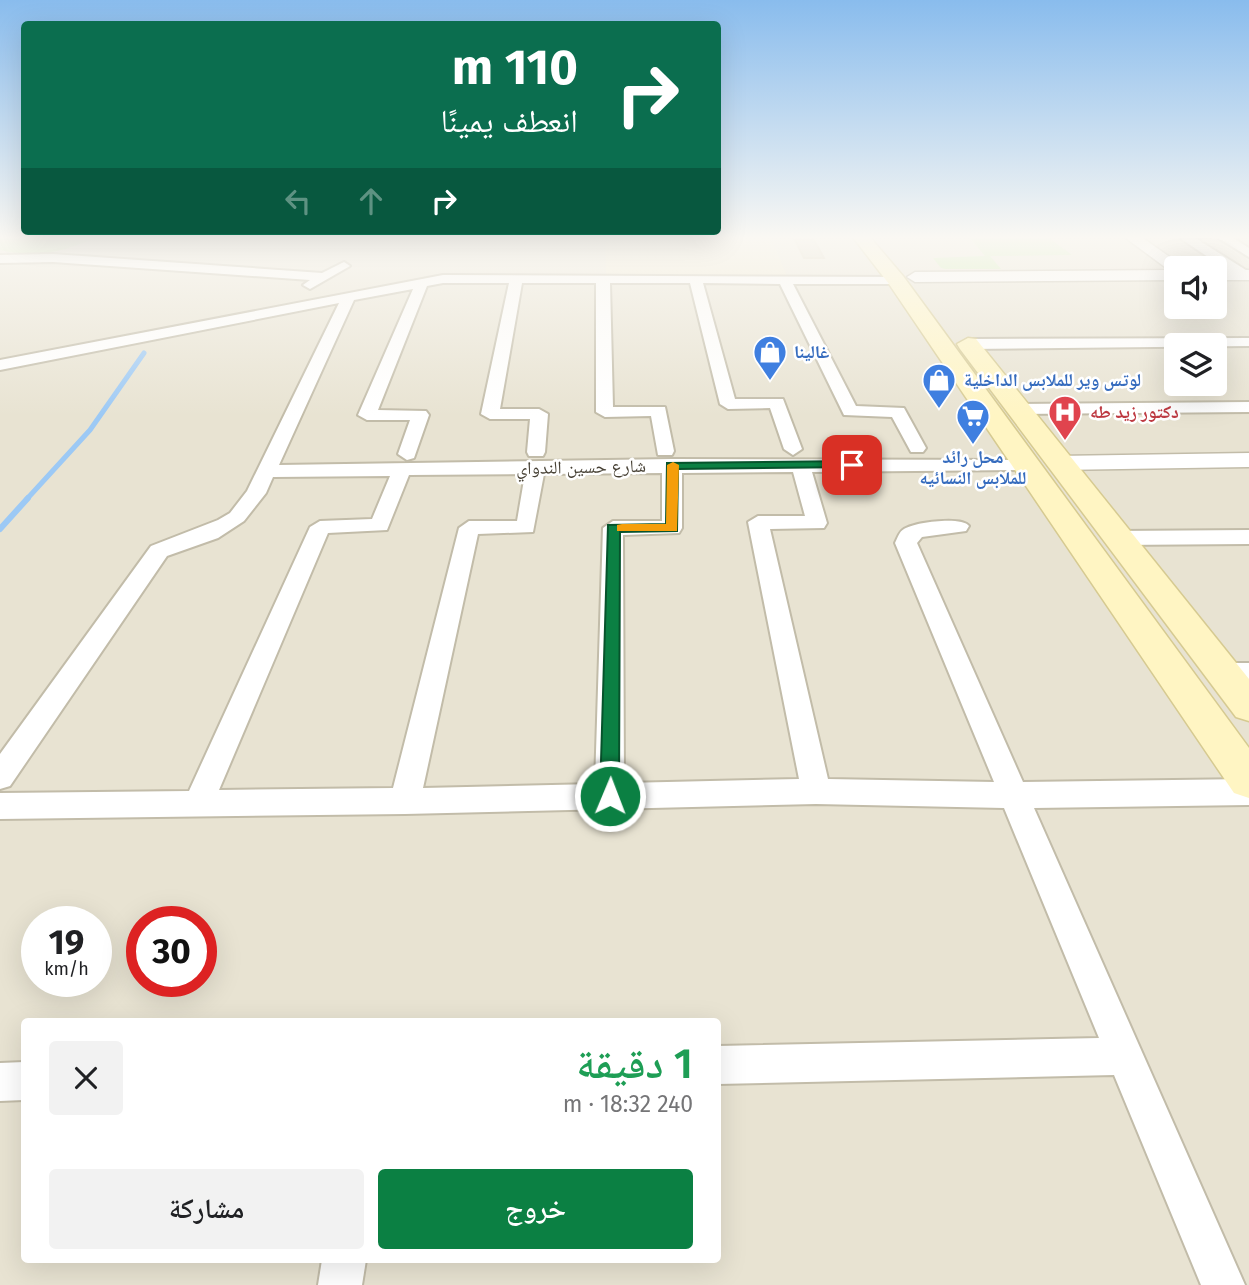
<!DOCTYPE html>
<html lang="ar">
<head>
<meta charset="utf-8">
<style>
	body { margin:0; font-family:"Fira Sans","Noto Naskh Arabic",sans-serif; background:#f2f2f2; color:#202124; direction:rtl; height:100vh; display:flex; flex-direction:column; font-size:26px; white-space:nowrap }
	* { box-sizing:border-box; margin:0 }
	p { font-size:23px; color:#757577 }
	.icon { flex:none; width:38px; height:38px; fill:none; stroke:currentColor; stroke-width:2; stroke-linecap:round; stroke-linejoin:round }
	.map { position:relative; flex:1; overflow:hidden; direction:ltr }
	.panel { position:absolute; left:21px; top:1018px; width:700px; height:245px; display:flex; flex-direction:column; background:#fff; border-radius:7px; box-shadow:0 7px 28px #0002; direction:rtl }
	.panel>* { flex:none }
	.top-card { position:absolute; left:21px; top:21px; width:700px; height:214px; border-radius:7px; box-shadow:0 7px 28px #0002; direction:rtl; background:#0b6e4f; color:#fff; overflow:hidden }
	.tools { position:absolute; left:1164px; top:256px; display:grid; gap:14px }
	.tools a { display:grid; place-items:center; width:63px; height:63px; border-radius:7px; background:#fff; box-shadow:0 7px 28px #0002; font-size:35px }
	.speed { position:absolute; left:21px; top:906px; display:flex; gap:14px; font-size:35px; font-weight:700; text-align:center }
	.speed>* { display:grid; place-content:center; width:91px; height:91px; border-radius:50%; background:#fff; box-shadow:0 7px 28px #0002; line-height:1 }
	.speed small { font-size:18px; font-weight:400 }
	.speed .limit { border:10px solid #d22; background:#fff; color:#111 }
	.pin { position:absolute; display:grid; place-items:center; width:60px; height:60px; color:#fff; margin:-30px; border-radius:14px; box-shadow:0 4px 10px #0006 }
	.me { position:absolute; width:77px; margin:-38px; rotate:1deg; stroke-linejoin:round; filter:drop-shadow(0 0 5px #0008) }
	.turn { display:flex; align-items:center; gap:24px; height:147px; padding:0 28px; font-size:32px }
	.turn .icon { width:91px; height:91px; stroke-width:2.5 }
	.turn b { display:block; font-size:49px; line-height:60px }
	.lanes { display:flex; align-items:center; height:66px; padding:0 28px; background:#0003; justify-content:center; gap:35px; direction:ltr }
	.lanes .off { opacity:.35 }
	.round { display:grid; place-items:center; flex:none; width:74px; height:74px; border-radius:7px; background:#f2f2f2 }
	.summary { display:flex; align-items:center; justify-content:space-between; height:119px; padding:0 28px }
	h1 { font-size:42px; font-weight:600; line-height:52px; color:#1e9e55 }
	.primary-button { display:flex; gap:14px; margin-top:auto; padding:14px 28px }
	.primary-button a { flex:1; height:80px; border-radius:7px; background:#0b8043; color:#fff; font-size:28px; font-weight:600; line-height:80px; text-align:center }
	.primary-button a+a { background:#f2f2f2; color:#202124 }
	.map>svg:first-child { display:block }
	.residential { fill:#e8e3d2; fill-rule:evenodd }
	.education { fill:#eee7cd }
	.green { fill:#c8ebaa }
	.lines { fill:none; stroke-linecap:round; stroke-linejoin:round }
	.stream-far1 { stroke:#9cc9f5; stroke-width:5 }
	.stream { stroke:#9cc9f5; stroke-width:6 }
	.building { fill:#d6cdb9; stroke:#d1c6ac; stroke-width:2 }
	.minor-casing { stroke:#c2bca9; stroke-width:4 }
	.tertiary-casing { stroke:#c2bca9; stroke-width:3 }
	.secondary-casing { stroke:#d6ca91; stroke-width:3 }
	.minor { fill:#fff; fill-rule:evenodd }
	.tertiary { fill:#fff; fill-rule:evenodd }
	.secondary { fill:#fff5c3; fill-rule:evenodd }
	.route { fill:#0b8043; stroke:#07532c; stroke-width:2 }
	.slow { fill:#f59e0b }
	.labels { text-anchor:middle; stroke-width:5; stroke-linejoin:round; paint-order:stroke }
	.far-shop-label { font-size:18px; font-weight:bold; fill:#366cbe; stroke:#fff; text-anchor:start }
	.far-health-label { font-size:18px; font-weight:bold; fill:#be3a42; stroke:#fff; text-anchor:start }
	.far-street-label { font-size:18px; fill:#464034; stroke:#fff }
</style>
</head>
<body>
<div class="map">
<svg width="1249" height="1285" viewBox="0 0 1249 1285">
	<rect width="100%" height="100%" fill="#f3f0e4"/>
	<path class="residential" d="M0,236h1249v1049h-1249zM1176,268h38v38h-38zM1176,345h38v38h-38zM37,922h59v60h-59zM142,922h59v60h-59zM24,1022h694v238h-694z"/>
	<path class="education" d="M605,236h165l16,38 -4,3 -176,-1z"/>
	<g class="green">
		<path d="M0,236h100c-35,15 -61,23 -100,14z"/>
		<path d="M1048,237l24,18 -82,1 11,13h-55l-5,-1 -8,-10 52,-2 -15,-18z"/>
	</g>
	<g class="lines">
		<path class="stream-far1" d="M26,500l64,-70 54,-77"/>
		<path class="stream" d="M0,529l28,-31"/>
	</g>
	<path class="building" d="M795,240h19l10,18h-20z"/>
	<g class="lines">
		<defs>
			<g id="minor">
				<path d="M1177,236h15l57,36v5l-10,1z"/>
				<path d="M1215,236h15l19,12v9z"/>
				<path d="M53,254l269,19 22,-11 6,4 -40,23 -7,-4 7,-5 -257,-18 -53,1v-8z"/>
				<path d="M443,275l458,2 2,3 -7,4h-103l63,122 48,2 22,40 -3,4h-12l-19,-35 -48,-2 -64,-131 -77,-1 32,116h48l19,50 -9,6 -9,-6 -14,-41 -42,1 -8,-5 -30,-121h-80l3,124h52l9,44 -2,4h-14l-7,-39 -46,1 -9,-5v-129h-74l-22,126h39l9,5 -3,38 -2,4h-14l-2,-4 3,-33h-40l-9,-5 28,-131h-66l-16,3 -49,124 48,1 3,4 -15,43 -7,2 -9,-6 12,-34h-43l-9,-5 55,-126 -59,11 -75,165 393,-6 358,1 2,4 -2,4 -7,2 -211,2 15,51 -3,5 -54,1 58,250 166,3 -99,-239c3,-6 4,-11 9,-14 11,-7 58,-13 65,-3l-3,5 -44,6 -5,6 106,239 226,-3v26l-215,3 211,477h-44l-87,-210 -396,9v-38l381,-8 -95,-230 -188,-4 -411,10 -405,5v-26l189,-2 121,-264 10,-6 52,-2 18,-43 -117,1 -7,16 -22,28 -26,17 -51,18 -157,230 -10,3v-35l151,-208 67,-26 12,-7 17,-22 92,-188 -339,67v-10zM793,472l12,44h-47l-10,6 51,257 -175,4 -1,-248 56,-2 3,-5v-55zM662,473v48h-49l-10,7 -8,256 -172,4 55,-254 55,-2 11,-58zM525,474l-8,47h-48l-10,7 -66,260 -174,2 109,-257 59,-3 22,-55z"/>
				<path d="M1249,338v8l-281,3 -8,-5 8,-5z"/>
				<path d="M1249,402v10l-232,2 -9,-5 9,-5z"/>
				<path d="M1249,530v14l-132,1 -11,-7 11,-7z"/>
				<path d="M1223,663h26v20l-35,-3 -4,-7 4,-7z"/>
				<path d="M24,1062v38l-24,1v-38z"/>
				<path d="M322,1260h44l-4,25h-44z"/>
			</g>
			<g id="tertiary">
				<path d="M1123,236h17l41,29 3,3h-8v12l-261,2 -8,-5 8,-5 254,-2z"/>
				<rect x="1214" y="270" width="35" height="10"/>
				<path d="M1249,453v14l-191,3 -11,-7 11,-7z"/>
			</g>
			<g id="secondary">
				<path d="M852,236h17l34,40 346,472v50l-15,-5 -345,-509z"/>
				<path d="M968,338l8,1 273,340v42l-13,-4 -276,-368 -3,-5z"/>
			</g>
		</defs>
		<use href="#minor" class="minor-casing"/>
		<use href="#tertiary" class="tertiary-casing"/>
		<use href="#secondary" class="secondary-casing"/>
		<use href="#minor" class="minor"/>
		<use href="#tertiary" class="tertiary"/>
		<use href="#secondary" class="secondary"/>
	</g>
	<linearGradient id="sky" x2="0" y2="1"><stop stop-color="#89bced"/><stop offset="0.57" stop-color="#faf8f3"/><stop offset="1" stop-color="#faf8f3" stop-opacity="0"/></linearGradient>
	<rect width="1249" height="416" fill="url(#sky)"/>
	<path class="route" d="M852,461l7,4 -2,2 -179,2 -1,62 -57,1 -1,264 -3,6h-13l-3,-6 8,-271 58,-1 1,-61z"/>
	<path class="slow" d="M673,462l6,3 -2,66h-60v-6l5,-1h44l1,-59z"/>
	<defs>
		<symbol id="shop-pin" viewBox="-11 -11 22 30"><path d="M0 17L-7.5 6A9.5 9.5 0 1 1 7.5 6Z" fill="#3f7fe0" stroke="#fff"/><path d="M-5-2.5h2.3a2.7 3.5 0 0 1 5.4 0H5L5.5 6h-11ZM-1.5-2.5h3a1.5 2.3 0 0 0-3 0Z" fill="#fff"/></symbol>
		<symbol id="hospital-pin" viewBox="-11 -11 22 30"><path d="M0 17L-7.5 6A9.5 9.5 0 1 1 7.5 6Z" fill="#e0444e" stroke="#fff"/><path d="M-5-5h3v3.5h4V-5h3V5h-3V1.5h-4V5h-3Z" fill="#fff"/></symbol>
		<symbol id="supermarket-pin" viewBox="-11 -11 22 30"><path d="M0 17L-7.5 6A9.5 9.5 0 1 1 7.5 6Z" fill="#3f7fe0" stroke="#fff"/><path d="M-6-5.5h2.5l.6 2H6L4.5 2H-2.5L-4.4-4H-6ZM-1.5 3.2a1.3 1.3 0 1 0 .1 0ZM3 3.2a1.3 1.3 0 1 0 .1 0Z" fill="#fff"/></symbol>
	</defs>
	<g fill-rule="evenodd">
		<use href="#shop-pin" x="751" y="333" width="38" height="52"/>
		<use href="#shop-pin" x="920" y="361" width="38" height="52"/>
		<use href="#hospital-pin" x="1046" y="393" width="38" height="52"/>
		<use href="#supermarket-pin" x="954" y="397" width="38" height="52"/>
	</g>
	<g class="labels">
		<g class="far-shop-label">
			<text x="794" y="358">غالينا</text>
			<text x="964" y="386">لوتس وير للملابس الداخلية</text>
			<text x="973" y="463" text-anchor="middle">محل رائد<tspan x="973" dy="21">للملابس النسائيه</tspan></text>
		</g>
		<g class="far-health-label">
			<text x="1090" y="418">دكتور زيد طه</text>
		</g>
		<g class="far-street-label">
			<text transform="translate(581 467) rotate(-1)" y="6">شارع حسين الندواي</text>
		</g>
	</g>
</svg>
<div class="tools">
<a><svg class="icon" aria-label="sound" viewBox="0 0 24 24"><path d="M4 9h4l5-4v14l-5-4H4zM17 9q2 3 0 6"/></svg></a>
<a><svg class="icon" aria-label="layers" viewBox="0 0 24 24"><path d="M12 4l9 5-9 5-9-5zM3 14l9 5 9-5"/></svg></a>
</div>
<div class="speed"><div>19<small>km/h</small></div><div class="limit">30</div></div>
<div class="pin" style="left:852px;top:465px;background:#d93025"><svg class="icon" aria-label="arrive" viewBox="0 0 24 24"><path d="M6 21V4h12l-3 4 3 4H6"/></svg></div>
<svg class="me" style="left:610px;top:796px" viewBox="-20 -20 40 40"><circle r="17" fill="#0b8043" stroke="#fff" stroke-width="3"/><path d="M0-11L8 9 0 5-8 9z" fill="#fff"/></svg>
<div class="top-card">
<div class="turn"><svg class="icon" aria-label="right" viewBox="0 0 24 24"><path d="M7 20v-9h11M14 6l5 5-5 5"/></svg><div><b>110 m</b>انعطف يمينًا</div></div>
<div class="lanes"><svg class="icon off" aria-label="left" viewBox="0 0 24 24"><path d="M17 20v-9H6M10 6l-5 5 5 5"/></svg><svg class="icon off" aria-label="ahead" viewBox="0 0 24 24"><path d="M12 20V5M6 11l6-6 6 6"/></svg><svg class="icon" aria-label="right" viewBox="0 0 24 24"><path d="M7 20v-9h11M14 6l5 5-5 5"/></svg></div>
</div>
<section class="panel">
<div class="summary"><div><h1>1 دقيقة</h1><p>240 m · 18:32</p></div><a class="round"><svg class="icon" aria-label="close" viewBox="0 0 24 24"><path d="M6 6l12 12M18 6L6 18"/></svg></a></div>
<div class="primary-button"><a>خروج</a><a>مشاركة</a></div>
</section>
</div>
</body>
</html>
